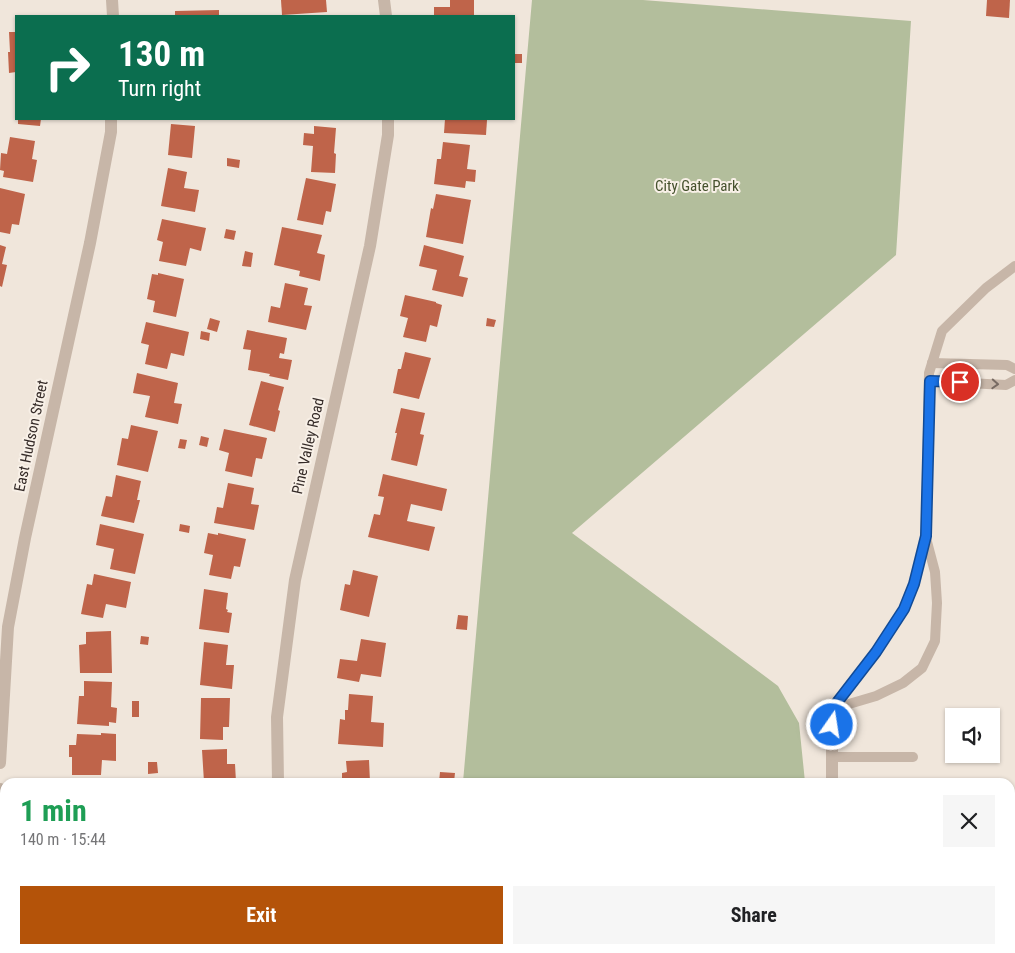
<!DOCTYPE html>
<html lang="en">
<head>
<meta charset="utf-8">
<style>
	body { margin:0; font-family:"Roboto Condensed",sans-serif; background:#f6f6f6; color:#202124; height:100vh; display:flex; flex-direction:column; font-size:19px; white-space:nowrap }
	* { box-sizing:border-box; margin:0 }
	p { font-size:16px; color:#757577 }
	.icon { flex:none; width:28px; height:28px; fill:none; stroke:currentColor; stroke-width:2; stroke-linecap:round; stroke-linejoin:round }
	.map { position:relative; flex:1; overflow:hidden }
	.sheet { position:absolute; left:0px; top:778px; width:1015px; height:176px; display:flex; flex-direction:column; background:#fff; border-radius:15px 15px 0 0; box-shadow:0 1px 4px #0004 }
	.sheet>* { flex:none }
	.banner { position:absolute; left:15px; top:15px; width:500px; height:105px; border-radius:0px; box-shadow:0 1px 4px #0004; background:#0b6e4f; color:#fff; overflow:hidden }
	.tools { position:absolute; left:945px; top:708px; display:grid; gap:10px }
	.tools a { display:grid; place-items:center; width:55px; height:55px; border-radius:0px; background:#fff; box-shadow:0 1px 4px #0004; font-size:25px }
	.pin { position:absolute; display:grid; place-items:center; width:42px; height:42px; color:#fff; margin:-21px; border:2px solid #fff; border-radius:50%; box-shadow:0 1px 5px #0007 }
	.me { position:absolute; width:55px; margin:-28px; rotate:13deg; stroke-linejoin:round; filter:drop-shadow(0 0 4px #0008) }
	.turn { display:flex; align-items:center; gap:18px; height:105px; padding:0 20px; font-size:22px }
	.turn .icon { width:65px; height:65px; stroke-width:2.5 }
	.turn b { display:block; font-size:35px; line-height:42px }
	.round { display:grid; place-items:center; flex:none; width:52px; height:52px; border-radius:0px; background:#f6f6f6 }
	.summary { display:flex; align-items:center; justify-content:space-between; height:85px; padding:0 20px }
	h1 { font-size:30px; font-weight:700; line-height:38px; color:#1e9e55 }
	.primary-button { display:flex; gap:10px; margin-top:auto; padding:10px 20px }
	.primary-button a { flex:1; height:58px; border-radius:0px; background:#b45309; color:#fff; font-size:20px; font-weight:700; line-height:58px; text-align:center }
	.primary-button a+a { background:#f6f6f6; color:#202124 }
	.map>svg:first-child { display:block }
	.green { fill:#b3be9c }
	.building { fill:#bf644a }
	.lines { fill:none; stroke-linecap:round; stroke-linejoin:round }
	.service { stroke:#c7b6a8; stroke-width:10 }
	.minor { stroke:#c7b6a8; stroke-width:12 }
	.oneway { stroke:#776a62 }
	.route-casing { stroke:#114b97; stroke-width:12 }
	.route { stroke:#1a73e8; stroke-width:9 }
	.labels { text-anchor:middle; stroke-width:4; stroke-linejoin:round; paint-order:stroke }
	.park-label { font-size:15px; fill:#45512d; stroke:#f8f0e7 }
	.street-label { font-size:15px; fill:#352b28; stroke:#f8f0e7 }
</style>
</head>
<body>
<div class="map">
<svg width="1015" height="953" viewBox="0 0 1015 953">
	<rect width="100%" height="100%" fill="#f0e6db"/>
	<path class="green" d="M532,0h111l268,21 -15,234 -324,278 206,153 21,37 6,59h-342z"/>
	<g class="building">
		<path d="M281,0h45l1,12 -45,3z"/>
		<path d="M450,0h24v16h-40v-9h16z"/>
		<path d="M987,0h23l-1,18 -23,-2z"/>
		<path d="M219,10v6h-44v-5z"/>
		<path d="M9,32h7v40l-7,1 -1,-21h2z"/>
		<rect x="514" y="54" width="8" height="9"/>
		<path d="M18,119h23l-1,7 -22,-2z"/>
		<path d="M445,119h27l15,1 -1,15 -42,-2z"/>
		<path d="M171,124l24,2 -3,32 -24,-3z"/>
		<path d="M314,126l22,2 -2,25 2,1 -1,19 -24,-1 2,-26 -10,-1 1,-12 10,1z"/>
		<path d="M10,137l25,4 -3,18 5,1 -4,22 -30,-5 1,-6 -4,-1 1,-17 6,1z"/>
		<path d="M443,142l27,3 -3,24 9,1 -1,12 -9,-1 -1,7 -31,-4 3,-25h4z"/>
		<path d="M227,158l13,2 -1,8 -12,-2z"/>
		<path d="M168,168l19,4 -3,16 15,2 -4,22 -34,-6z"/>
		<path d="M306,178l30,6 -5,28 -5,-1 -3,14 -26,-5z"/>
		<path d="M0,188l25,6 -6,31 -7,-1 -2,10 -10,-2z"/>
		<path d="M436,194l35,6 -8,44 -37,-7 5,-29 2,1z"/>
		<path d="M162,219l44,9 -5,23 -11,-3 -4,18 -27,-5 4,-19 -6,-2z"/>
		<path d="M282,227l40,8 -5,18 8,2 -5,26 -21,-5 1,-5 -26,-6z"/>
		<path d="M226,229l10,2 -2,9 -10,-2z"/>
		<path d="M0,245l6,2 -4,17 5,1 -5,22 -2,-1z"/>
		<path d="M424,245l40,11 -5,20 9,2 -5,19 -31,-7 5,-20 -18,-4z"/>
		<path d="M245,251l8,2 -2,14 -9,-1z"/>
		<path d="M158,273l26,6 -8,38 -23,-5 2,-11 -8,-2 5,-25 6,1z"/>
		<path d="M285,283l23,5 -4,17 8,1 -6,24 -38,-8 3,-16 9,2z"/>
		<path d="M405,295l31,7v1l6,2 -5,22 -7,-2 -4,17 -23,-5 5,-19 -8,-2z"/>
		<path d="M210,318l10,3 -3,11 -10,-3z"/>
		<path d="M487,318l9,2 -2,7 -8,-1z"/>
		<path d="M146,322l43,10 -5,24 -13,-3 -4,16 -22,-5 4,-19 -8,-2z"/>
		<path d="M247,330l40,8 -3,16 -4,-1 -1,5 13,2 -4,20 -19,-4 1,-2 -22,-4 3,-20 -8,-1z"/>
		<path d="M201,331l9,2 -1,8 -9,-2z"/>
		<path d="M405,352l26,6 -12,41 -26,-6 5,-24h3z"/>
		<path d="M137,373l41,10 -4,20 8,1 -4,20 -33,-7 5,-21 -17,-3z"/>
		<path d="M261,381l23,6 -6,23 2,1 -5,21 -26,-7z"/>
		<path d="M401,408l24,5 -5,21 4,1 -7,31 -26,-6 6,-27h-2z"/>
		<path d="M131,425l27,6 -10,41 -31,-7 5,-27 6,1z"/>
		<path d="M224,429l43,9 -5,21 -6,-1 -4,19 -27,-6 4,-18 -10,-3z"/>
		<path d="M201,436l8,2 -2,9 -8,-2z"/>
		<path d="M180,439l7,1 -2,9 -7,-1z"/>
		<path d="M383,474l64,15 -5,22 -31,-7 -4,17 28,6 -6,24 -61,-14 6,-23 6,1 4,-18 -6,-1z"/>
		<path d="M116,475l25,6 -4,19h3l-6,23 -33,-7 5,-20 6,1z"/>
		<path d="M228,483l26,5 -3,16 8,1 -5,25 -40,-7 3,-16 6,1z"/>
		<path d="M100,524l44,10 -9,40 -25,-5 4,-20 -18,-4z"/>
		<path d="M180,524l10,2 -1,7 -10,-2z"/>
		<path d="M208,533l10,2v-2l28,6 -6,28 -6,-1 -3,13 -22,-4 4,-20 -9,-2z"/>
		<path d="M353,570l25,6 -9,41 -29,-7 5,-26 5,1z"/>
		<path d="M94,574l37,8 -5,26 -20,-4 -3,14 -22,-4 6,-30 5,1z"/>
		<path d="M204,589l24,4 -2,16 2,1 -1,2 5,1 -3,20 -30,-4z"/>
		<path d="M458,615l10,1 -1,14 -11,-1z"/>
		<path d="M111,631l1,42h-32l-1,-28 7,-1v-12z"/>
		<path d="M141,636l8,1 -1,8 -8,-1z"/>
		<path d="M361,639l25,4 -5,34 -20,-3 -2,8 -22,-4 3,-19 17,2z"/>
		<path d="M204,642l24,3 -2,20h8l-2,24 -32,-4z"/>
		<path d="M84,681l28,1 -1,25 6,1 -1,15 -7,-1v4l-32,-2 2,-28h5z"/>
		<path d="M349,694l24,2 -2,26 13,1 -1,24 -45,-3 2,-25 5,1v-10h3z"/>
		<path d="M201,698h29l-1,29h-6v13l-23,-1z"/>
		<rect x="132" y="701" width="7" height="16"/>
		<path d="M101,733l15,1v27l-14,-1 -1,15h-29v-18h-3v-12h7l1,-11 24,1z"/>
		<path d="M227,749v15h8l1,18h-32l-2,-32z"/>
		<path d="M369,760l1,22h-23v-3h-5v-6l5,-1 -1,-11z"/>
		<path d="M148,762h9l1,11 -10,1z"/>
		<path d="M440,772l15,1 -1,9h-15z"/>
		<path d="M1014,855h1v74h-5v-23z"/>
		<path d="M517,949h200l-1,4h-199z"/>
	</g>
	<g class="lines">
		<g class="service">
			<path d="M932,363l75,2 8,4"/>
			<path d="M930,381l76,4 9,-5"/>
			<path d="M832,709l44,-57 28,-43 10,-25 12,-48 3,-163 13,-42 44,-43 29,-22"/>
			<path d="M832,709l44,-13 27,-13 19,-15 13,-27 2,-38 -2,-31 -9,-34"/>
			<path d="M833,757h80"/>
		</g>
		<g class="minor">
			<path d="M112,0l1,16"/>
			<path d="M384,0l2,16"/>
			<path d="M0,763l8,-136 17,-89 65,-295 21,-111v-13"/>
			<path d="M278,782l-1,-65 18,-137 75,-334 18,-111v-16"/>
			<path d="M832,782v-73"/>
			<path d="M0,789l5,54"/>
			<path d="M19,949v4"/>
			<path d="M291,949v4"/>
			<path d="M853,949l1,4"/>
			<path d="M231,953l27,-4"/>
		</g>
	</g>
	<defs><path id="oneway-chevron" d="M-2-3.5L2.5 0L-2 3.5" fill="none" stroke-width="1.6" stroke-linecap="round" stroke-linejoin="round" transform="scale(1.25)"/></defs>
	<use class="oneway" href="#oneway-chevron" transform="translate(995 384) rotate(3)"/>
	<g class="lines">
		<defs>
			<path id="route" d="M832,725v-16l44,-57 28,-43 10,-25 12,-48 4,-155 30,1"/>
		</defs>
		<use href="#route" class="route-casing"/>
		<use href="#route" class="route"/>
	</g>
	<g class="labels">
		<g class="park-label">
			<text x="697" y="191">City Gate Park</text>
		</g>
		<g class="street-label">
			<text transform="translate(31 436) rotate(-78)" y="5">East Hudson Street</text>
			<text transform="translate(308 446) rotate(-77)" y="5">Pine Valley Road</text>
		</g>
	</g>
</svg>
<div class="tools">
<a><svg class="icon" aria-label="sound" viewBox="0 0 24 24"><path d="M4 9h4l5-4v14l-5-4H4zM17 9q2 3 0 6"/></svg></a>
</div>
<div class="pin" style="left:960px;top:382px;background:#d93025"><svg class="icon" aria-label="arrive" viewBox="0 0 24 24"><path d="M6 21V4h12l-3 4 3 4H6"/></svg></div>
<svg class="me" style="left:832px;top:725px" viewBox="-20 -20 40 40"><circle r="17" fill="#1a73e8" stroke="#fff" stroke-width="3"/><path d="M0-11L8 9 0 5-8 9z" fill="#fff"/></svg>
<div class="banner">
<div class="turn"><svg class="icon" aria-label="right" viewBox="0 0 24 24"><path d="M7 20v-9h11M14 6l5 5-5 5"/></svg><div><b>130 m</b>Turn right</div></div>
</div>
<section class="sheet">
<div class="summary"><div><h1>1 min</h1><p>140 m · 15:44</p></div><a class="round"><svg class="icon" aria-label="close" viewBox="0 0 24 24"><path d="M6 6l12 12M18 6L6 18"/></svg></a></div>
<div class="primary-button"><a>Exit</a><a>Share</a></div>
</section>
</div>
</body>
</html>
